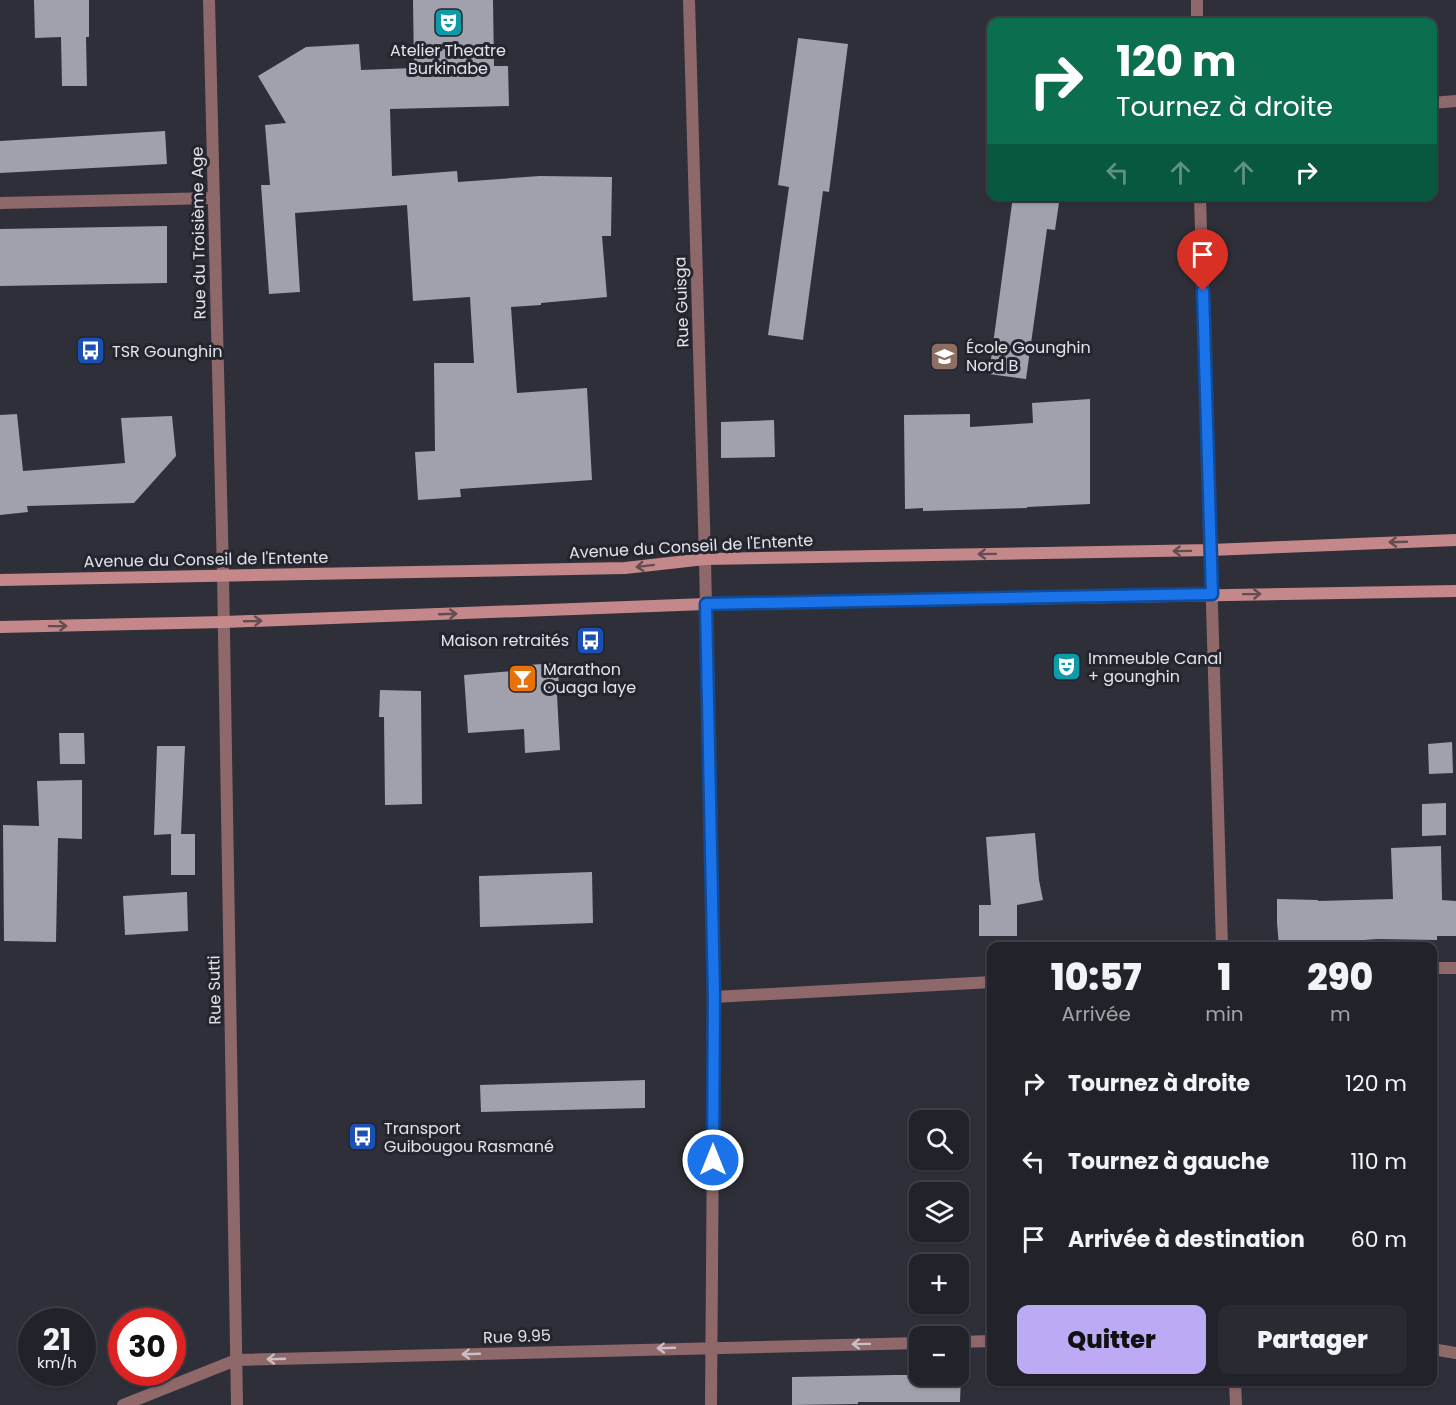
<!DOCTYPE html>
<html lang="fr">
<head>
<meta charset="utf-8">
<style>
	body { margin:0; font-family:Poppins,sans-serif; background:#2a2b32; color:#f1f3f6; height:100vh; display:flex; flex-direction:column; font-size:22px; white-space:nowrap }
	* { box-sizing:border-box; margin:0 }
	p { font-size:20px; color:#a2a4a8 }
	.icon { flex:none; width:33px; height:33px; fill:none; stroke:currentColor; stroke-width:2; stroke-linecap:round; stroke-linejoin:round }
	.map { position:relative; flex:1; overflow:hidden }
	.sheet { position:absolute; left:987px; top:942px; width:450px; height:444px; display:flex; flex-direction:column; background:#22232a; border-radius:12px; box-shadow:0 2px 4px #0004,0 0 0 2px #3f4047 }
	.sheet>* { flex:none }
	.banner { position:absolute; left:987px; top:18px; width:450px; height:183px; border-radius:12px; box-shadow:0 2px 4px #0004,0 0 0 2px #3f4047; background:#0b6e4f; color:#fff; overflow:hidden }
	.controls { position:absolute; left:909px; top:1110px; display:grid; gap:12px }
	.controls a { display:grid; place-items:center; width:60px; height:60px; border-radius:12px; background:#22232a; box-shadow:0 2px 4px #0004,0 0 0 2px #3f4047; font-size:30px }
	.speed { position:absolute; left:18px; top:1308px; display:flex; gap:12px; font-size:30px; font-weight:700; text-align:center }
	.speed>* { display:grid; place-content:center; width:78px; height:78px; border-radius:50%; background:#22232a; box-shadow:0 2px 4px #0004,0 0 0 2px #3f4047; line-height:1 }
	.speed small { font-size:15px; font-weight:400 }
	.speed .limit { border:9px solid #d22; background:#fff; color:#111 }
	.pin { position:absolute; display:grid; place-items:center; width:51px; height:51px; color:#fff; margin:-62px -26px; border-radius:50% 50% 50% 0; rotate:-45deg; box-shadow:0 0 6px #0007 }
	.pin .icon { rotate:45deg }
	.me { position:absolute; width:66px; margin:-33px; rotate:0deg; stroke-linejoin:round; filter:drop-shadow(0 0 4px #0008) }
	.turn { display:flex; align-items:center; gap:21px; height:126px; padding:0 30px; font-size:27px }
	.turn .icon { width:78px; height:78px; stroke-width:2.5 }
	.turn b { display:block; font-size:42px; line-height:51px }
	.lanes { display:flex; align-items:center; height:57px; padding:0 30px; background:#0003; justify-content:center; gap:30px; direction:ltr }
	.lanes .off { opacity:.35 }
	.eta { display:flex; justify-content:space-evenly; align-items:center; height:102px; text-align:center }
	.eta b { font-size:36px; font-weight:800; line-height:42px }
	.button { display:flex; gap:12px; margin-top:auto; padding:12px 30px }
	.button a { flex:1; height:69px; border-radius:12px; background:#bcaaf5; color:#111; font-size:24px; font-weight:800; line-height:69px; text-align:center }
	.button a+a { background:#2a2b32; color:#f1f3f6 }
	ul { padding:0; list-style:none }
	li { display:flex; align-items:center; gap:18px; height:78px; padding:0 30px }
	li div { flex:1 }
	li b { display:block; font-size:22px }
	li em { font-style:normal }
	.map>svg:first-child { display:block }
	.building { fill:#a0a1ac }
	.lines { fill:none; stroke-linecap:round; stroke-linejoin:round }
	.street { stroke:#8f686a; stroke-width:12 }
	.secondary { stroke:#c4878a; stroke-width:12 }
	.oneway { stroke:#644c53 }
	.oneway2 { stroke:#cabfc4 }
	.route-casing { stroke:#114b97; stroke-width:15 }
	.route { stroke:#1a73e8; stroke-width:10 }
	.labels { text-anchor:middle; stroke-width:6; stroke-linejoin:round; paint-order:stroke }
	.poi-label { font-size:16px; fill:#e3e4ea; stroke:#24252e; text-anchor:start }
	.street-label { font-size:16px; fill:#e3e4ea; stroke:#24252e }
</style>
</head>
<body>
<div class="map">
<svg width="1456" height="1405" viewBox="0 0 1456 1405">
	<rect width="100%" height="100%" fill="#2e2f38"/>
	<g class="building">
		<path d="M34,0h55v37h-3l1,49h-25l-1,-49 -26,1z"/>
		<path d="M413,0h80l1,66h14l1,40 -119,3 2,67 65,-5 1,11 82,-6 72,1 -1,59h-9l5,61 -66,6v2l-30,2 6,86 70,-5 5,92 -132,9 1,8 -43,3 -3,-48 20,-1 -1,-88h40l-4,-66 -57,4 -6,-96 -112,8 5,79 -31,2 -8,-109h9l-5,-60 21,-2 -28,-47 48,-29 53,-3 2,26 53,-2z"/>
		<path d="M798,38l50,6 -19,148 -6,-1 -20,149 -35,-5 21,-148 -11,-2z"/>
		<path d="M165,131l2,33 -167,9v-32z"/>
		<path d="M1013,196h47l-5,34 -8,-1 -21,150 -37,-5z"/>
		<path d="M167,226v57l-167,3v-57z"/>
		<path d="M1090,399v105l-63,3v1l-104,3v-3l-18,1 -1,-94 66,-1v13l63,-4 -1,-20z"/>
		<path d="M17,414l6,57 102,-8 -4,-45 51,-2 4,40 -42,47 -107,3 1,6 -28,3v-100z"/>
		<path d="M774,420l1,37 -54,1v-36z"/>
		<path d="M558,663l1,32h-2l3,55 -35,3 -1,-24 -56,4 -4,-58 49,-4 -1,-5z"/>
		<path d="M380,690l41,1 1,113 -37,1 -1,-88h-5z"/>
		<path d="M59,733h25l1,31h-25z"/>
		<path d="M1452,742l1,31 -24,1 -1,-30z"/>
		<path d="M157,746h28l-4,88h14v41h-24v-41l-17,1z"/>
		<path d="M82,780v59l-24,-1 -2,104 -52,-1 -1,-116 36,1 -2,-45z"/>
		<path d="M1446,803v32l-24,1v-32z"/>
		<path d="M1035,833l4,47 4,20 -26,5v31h-38v-31h12l-5,-68z"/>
		<path d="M1441,846l1,54 14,1v35h-19v4l-59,-1 -99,7 -2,-23v-24l41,1v1l75,-2 -2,-51z"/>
		<path d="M592,872l1,51 -113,4 -1,-51z"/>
		<path d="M187,892l1,39 -63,4 -2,-39z"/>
		<path d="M645,1080v28l-164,4 -1,-27z"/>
		<path d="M895,1375h66l-1,27h-102v2l-66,1v-28z"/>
	</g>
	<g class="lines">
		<g class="street">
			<path d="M209,0l14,574 14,831"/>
			<path d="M689,0l16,559 9,438 -3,408"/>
			<path d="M1197,0v22"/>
			<path d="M1432,103l24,-2"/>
			<path d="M1200,196l22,750"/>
			<path d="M0,203l214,-5"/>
			<path d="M1432,968h24"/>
			<path d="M714,997l278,-15"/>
			<path d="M958,1342l34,-1"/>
			<path d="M1432,1349l24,4"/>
			<path d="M1235,1382l1,23"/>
			<path d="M123,1405l113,-45 684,-17"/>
		</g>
		<g class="secondary">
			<path d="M0,580l625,-12 80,-9 506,-9 245,-10"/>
			<path d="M0,627l224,-5 482,-18 750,-13"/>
		</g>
	</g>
	<defs><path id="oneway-shaft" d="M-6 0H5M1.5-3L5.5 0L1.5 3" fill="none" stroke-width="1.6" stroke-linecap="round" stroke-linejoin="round" transform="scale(1.5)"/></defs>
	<g class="oneway">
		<use href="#oneway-shaft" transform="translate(1398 542) rotate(178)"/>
		<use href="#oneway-shaft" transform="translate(1182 551) rotate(179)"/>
		<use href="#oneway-shaft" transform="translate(987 554) rotate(179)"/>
		<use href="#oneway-shaft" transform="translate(645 566) rotate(173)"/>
		<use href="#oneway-shaft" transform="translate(1252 594) rotate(-1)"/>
		<use href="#oneway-shaft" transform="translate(448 614) rotate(-2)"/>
		<use href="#oneway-shaft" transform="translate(253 621) rotate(-2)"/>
		<use href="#oneway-shaft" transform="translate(58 626) rotate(-1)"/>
	</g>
	<g class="oneway2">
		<use href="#oneway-shaft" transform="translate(861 1344) rotate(179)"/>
		<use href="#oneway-shaft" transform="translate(666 1348) rotate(178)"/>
		<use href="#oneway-shaft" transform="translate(471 1354) rotate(178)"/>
		<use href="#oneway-shaft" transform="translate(276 1359) rotate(178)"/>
	</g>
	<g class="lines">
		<defs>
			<path id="route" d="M713,1160l1,-163 -8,-393 506,-10 -9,-303"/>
		</defs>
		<use href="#route" class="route-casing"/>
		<use href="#route" class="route"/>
	</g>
	<defs>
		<symbol id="theatre-square" viewBox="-11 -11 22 22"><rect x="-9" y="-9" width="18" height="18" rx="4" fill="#0f9aa8" stroke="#24252e"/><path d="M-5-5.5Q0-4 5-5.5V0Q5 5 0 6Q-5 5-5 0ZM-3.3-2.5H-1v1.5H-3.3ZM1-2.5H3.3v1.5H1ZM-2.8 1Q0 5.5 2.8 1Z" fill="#fff"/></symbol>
		<symbol id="bus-square" viewBox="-11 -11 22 22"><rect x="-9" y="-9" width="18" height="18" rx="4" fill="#1a4fb4" stroke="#24252e"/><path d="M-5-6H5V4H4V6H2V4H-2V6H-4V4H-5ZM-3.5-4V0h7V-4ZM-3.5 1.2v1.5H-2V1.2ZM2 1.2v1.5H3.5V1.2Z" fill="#fff"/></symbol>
		<symbol id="school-square" viewBox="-11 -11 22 22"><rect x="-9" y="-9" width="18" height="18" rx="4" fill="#8d6e63" stroke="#24252e"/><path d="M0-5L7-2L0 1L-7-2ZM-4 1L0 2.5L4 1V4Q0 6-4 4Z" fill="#fff"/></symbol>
		<symbol id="bar-square" viewBox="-11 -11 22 22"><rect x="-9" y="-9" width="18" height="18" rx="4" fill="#e8710a" stroke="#24252e"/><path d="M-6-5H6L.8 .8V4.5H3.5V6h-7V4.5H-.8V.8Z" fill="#fff"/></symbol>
	</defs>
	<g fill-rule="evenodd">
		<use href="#theatre-square" x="432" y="6" width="33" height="33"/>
		<use href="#bus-square" x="74" y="334" width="33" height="33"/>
		<use href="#school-square" x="928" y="340" width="33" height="33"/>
		<use href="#bus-square" x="574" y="624" width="33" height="33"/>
		<use href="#theatre-square" x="1050" y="650" width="33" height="33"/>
		<use href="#bar-square" x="506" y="662" width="33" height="33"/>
		<use href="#bus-square" x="346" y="1120" width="33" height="33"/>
	</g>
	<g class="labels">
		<g class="poi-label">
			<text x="448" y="56" text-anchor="middle">Atelier Theatre<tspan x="448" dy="18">Burkinabe</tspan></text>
			<text x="966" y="353">École Gounghin<tspan x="966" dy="18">Nord B</tspan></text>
			<text x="112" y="357">TSR Gounghin</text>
			<text x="569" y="646" text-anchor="end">Maison retraités</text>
			<text x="1088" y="664">Immeuble Canal<tspan x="1088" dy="18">+ gounghin</tspan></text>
			<text x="543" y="675">Marathon<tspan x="543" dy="18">Ouaga laye</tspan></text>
			<text x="384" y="1134">Transport<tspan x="384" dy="18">Guibougou Rasmané</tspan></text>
		</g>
		<g class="street-label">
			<text transform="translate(198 233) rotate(-91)" y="6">Rue du Troisième Age</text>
			<text transform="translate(681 302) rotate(-92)" y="6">Rue Guisga</text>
			<text transform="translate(691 546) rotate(-3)" y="6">Avenue du Conseil de l'Entente</text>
			<text transform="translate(206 559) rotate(-1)" y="6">Avenue du Conseil de l'Entente</text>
			<text transform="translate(214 990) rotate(-91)" y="6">Rue Sutti</text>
			<text transform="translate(517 1336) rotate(-2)" y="6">Rue 9.95</text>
		</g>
	</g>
</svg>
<div class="controls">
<a><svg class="icon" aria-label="search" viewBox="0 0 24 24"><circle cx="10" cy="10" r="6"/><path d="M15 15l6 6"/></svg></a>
<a><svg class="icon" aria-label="layers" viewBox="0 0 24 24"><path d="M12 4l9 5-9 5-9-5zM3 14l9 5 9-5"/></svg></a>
<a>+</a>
<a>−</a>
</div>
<div class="speed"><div>21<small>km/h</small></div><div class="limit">30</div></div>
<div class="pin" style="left:1203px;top:291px;background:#d93025"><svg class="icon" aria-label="arrive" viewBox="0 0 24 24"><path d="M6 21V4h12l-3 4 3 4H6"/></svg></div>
<svg class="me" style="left:713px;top:1160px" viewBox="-20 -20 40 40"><circle r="17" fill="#1a73e8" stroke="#fff" stroke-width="3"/><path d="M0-11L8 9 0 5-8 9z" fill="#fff"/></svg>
<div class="banner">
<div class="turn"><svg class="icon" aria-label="right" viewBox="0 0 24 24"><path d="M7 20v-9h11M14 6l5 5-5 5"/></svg><div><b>120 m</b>Tournez à droite</div></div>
<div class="lanes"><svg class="icon off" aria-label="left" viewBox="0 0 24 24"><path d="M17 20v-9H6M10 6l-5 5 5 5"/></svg><svg class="icon off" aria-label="ahead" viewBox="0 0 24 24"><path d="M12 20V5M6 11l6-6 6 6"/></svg><svg class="icon off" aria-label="ahead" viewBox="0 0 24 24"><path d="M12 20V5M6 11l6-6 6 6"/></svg><svg class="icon" aria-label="right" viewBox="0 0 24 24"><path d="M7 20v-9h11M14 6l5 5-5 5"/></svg></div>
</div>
<section class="sheet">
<div class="eta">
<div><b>10:57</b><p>Arrivée</p></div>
<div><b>1</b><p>min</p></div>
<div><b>290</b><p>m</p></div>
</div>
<ul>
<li><svg class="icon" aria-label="right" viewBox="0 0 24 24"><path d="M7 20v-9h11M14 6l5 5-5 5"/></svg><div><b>Tournez à droite</b></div><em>120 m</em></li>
<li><svg class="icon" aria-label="left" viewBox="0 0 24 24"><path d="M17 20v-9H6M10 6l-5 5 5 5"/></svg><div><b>Tournez à gauche</b></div><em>110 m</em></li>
<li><svg class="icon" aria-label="arrive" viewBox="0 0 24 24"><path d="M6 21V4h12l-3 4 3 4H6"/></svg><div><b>Arrivée à destination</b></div><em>60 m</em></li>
</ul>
<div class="button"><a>Quitter</a><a>Partager</a></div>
</section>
</div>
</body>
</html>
